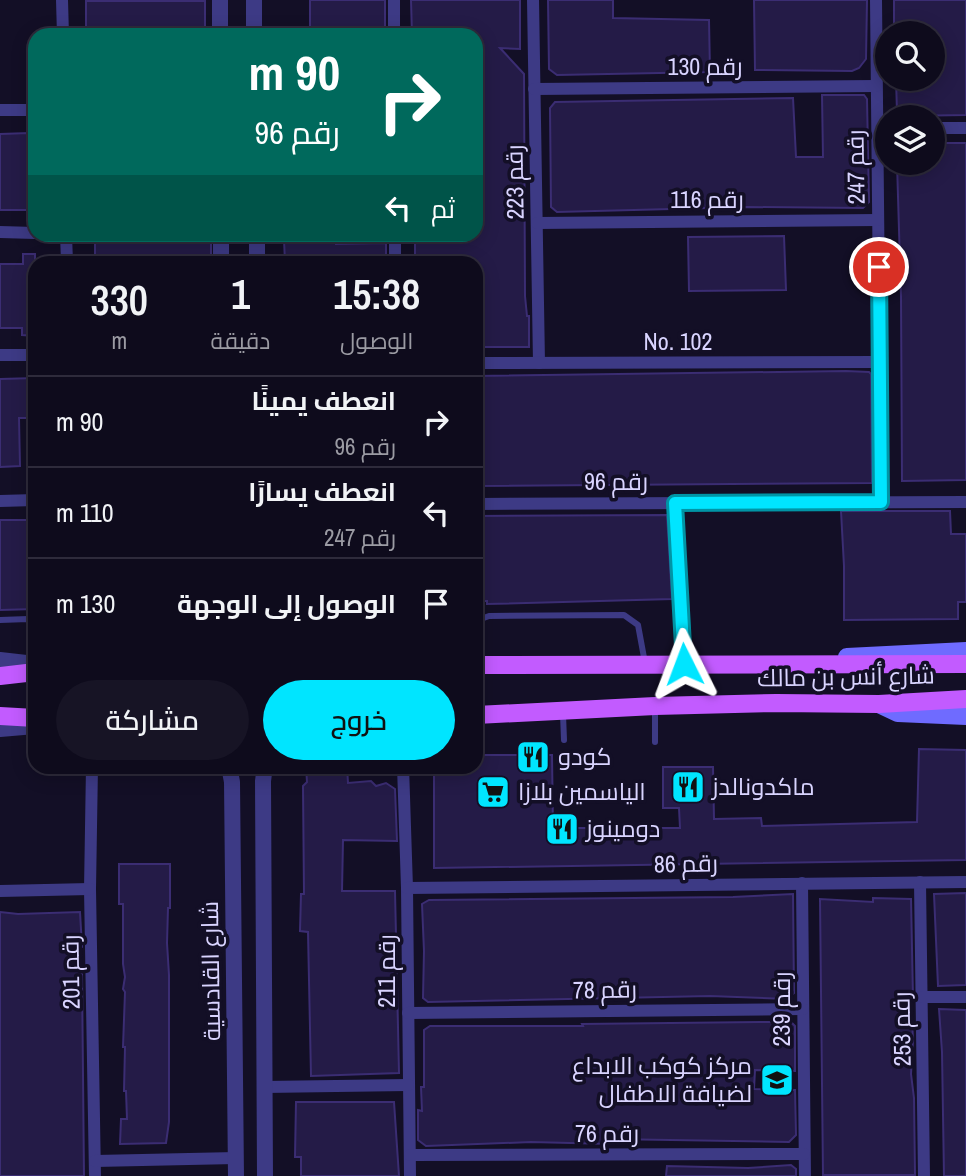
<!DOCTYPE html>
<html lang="ar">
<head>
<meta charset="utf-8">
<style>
	body { margin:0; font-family:"Archivo Narrow",Cairo,sans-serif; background:#171425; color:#f1f3f6; direction:rtl; height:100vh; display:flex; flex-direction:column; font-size:26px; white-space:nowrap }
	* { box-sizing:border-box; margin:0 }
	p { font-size:23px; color:#9b9ba3 }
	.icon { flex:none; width:38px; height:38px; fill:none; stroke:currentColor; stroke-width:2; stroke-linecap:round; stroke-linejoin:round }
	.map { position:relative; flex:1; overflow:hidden; direction:ltr }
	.sheet { position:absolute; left:28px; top:256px; width:455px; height:518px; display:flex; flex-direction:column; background:#0e0b1c; border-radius:21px; box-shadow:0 4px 18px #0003,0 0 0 2px #2e2b3b; direction:rtl }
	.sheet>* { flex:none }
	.guide { position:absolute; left:28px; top:28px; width:455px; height:214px; border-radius:21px; box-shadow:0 4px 18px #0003,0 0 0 2px #2e2b3b; direction:rtl; background:#00695c; color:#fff; overflow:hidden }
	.controls { position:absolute; left:875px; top:21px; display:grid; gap:14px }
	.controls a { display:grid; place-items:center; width:70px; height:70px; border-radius:50%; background:#0e0b1c; box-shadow:0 4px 18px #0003,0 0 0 2px #2e2b3b; font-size:35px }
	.pin { position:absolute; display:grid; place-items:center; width:60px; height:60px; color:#fff; margin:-30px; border:4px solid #fff; border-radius:50%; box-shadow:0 2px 7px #0007 }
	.me { position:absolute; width:77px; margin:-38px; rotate:357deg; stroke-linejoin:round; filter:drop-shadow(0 0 5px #0008) }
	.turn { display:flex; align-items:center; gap:24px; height:147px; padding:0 28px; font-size:32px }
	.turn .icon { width:91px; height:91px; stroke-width:2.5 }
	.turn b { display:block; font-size:49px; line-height:60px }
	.then { display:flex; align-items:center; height:66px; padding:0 28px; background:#0003; gap:14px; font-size:26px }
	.eta { display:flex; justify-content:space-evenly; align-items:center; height:119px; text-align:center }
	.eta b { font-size:42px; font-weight:600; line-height:49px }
	.action { display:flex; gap:14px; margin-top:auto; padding:14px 28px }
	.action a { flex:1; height:80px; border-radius:42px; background:#00e5ff; color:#111; font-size:28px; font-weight:600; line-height:80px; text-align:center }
	.action a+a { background:#171425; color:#f1f3f6 }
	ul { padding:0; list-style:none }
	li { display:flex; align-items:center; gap:21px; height:91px; padding:0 28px; border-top:2px solid #2e2b3b }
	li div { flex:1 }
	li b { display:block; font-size:26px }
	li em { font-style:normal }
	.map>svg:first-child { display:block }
	.building { fill:#241b47; stroke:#3b2d73; stroke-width:2 }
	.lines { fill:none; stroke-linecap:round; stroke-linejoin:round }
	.service { stroke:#3d3a85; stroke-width:6 }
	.minor { stroke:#3d3a85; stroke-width:12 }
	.tertiary { stroke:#3d3a85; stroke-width:16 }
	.secondary { stroke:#6f6bff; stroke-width:18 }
	.primary { stroke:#c25bff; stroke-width:18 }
	.route-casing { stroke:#0095a6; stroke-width:18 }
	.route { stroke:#00e5ff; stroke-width:12 }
	.labels { text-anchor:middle; stroke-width:7; stroke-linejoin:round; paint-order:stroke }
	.street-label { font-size:24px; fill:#d9d4ff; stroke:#130f26 }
	.poi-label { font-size:24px; fill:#d9d4ff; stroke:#130f26; text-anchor:start }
</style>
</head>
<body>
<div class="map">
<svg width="966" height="1176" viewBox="0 0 966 1176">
	<rect width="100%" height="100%" fill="#130f26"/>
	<g class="building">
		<rect x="310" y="0" width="75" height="32"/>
		<path d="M411,0h109v49l-20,-1 24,26 1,222 2,20h2v31h-53v-85h-61v-28h61v-199h-64z"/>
		<path d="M548,0h65v18l96,2 1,52 -153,3 -8,-6z"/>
		<path d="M754,0h113l-1,59 -7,9 -7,3 -97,-1z"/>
		<path d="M894,0h72v115l-62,1 -7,-4 -1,-33h37v-46h-39z"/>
		<rect x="86" y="1" width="119" height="34"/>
		<path d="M822,95h42l3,4 2,103 -6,6 -115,-1 -191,5 -6,-5 -1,-99 5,-6 238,-4 3,59h27z"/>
		<path d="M29,133l6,2v75h-35v-76z"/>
		<path d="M933,143h33v337l-64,1 -1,-185 -4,-133h36z"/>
		<rect x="95" y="234" width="116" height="28"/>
		<path d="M784,236l2,54 -97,1 -1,-54z"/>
		<path d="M284,240h52v4l50,-1v19h-101z"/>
		<path d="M23,254h12v82l-13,-1v-7h-22v-64h23z"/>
		<path d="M846,371l23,1 2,2 1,109 -396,3v-110z"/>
		<path d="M35,378v40h-16l1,48 -20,1v-88z"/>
		<path d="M841,511h109l1,23h15v68h-8v17l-114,1v-54z"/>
		<path d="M667,515l5,84 -185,5v-3h-11v-85z"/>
		<path d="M0,520h35v89l-35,1z"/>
		<path d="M919,749l47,1v110l-532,8v-102h42v-11h76l1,73h127l-1,-20h-16v-41h50l1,52 47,-1 1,8 155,-4z"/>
		<path d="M306,766h41l1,17 23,-2 5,5 10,-3 9,6 2,52 -54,-1 -1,51h53l4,182 -88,3 -3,-144 -8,-1 1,-37h3l-1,-108 4,-4z"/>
		<path d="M119,864h51v44h-2l-1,35 2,32v147l-3,21 -46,1 1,-25h6l-1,-28h-2l1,-44h-2l2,-55 -2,-3 2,-12 -2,-13v-60h-4z"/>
		<path d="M966,893v92l-28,1 -4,-92z"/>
		<path d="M793,894l1,99 -7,6 -77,-3 -282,6 -5,-4 1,-47 -2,-47 7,-4 304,-3z"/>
		<path d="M873,898l38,1 2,99h-2l2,42 -2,34 3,24 1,77h-92l-3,-276 53,3z"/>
		<path d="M0,912l18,2 62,-2 2,35 -2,1 1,7h-2l3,19 2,202h-84z"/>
		<path d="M939,1009l27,1v166h-22l-2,-124z"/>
		<path d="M760,1022h31l4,4v45l-40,-1 -1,19 41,1 1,45 -7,7 -179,-3v5l-79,-2 -105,4 -8,-6v-30l4,1 -1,-24h3v-57l6,-4h153l-1,-2z"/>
		<path d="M296,1102h98l5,74h-98v-19h-6z"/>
		<path d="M791,1165l5,4v7h-130l1,-10 81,2z"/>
	</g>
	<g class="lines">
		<g class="service">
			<path d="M0,620l28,-1 3,2 4,36"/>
			<path d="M476,627l5,-8 8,-3 135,-1 14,10 7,38"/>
			<path d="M476,633v29"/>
			<path d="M655,709v33"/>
			<path d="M563,714l1,26"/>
		</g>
		<g class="minor">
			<path d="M62,0l1,35"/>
			<path d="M394,0v35"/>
			<path d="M533,0l6,363"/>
			<path d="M876,0l5,502"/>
			<path d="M534,89l342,-3"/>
			<path d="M0,110h35"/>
			<path d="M933,128h33"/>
			<path d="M537,223l341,-3"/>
			<path d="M0,232l35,1"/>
			<path d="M66,234l1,28"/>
			<path d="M395,234v28"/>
			<path d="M0,355h35"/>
			<path d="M476,363l404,-1"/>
			<path d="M0,501l35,-1"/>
			<path d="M675,503l9,162"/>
			<path d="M476,504l490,-2"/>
			<path d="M92,766l-2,123 5,287"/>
			<path d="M403,766l4,122 3,288"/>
			<path d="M920,882l4,294"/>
			<path d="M802,883l3,293"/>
			<path d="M407,888l559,-6"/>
			<path d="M0,891l90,-2"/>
			<path d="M923,997h43"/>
			<path d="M408,1013l395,-4"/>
			<path d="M264,1087l144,-2"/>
			<path d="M410,1155l394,-1"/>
			<path d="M95,1161l141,-3"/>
		</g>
		<g class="tertiary">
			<path d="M254,0v35"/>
			<path d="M220,35v-35"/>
			<path d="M221,234v28"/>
			<path d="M257,234v28"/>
			<path d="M0,660l35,4"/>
			<path d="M0,729l35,-3"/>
			<path d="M229,766l3,16 4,394"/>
			<path d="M265,1176l-2,-395 2,-15"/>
		</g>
		<g class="secondary">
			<path d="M847,657l119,-6"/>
			<path d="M879,704l19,9 68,3"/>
		</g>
		<g class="primary">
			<path d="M476,665l490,-1"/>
			<path d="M0,676l35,-4"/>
			<path d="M476,715l179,-9 121,-3 103,1 87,-5"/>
			<path d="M0,716l35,2"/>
		</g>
	</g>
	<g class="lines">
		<defs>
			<path id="route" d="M684,664l-9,-161 206,-1 -2,-235"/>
		</defs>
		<use href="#route" class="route-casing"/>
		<use href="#route" class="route"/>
	</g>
	<defs>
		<symbol id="restaurant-square" viewBox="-11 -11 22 22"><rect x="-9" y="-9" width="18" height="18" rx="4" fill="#00e5ff" stroke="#130f26"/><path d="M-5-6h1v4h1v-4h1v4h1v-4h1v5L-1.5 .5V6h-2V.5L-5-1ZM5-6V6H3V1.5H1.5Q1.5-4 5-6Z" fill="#111"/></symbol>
		<symbol id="supermarket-square" viewBox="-11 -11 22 22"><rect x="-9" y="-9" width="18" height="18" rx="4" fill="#00e5ff" stroke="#130f26"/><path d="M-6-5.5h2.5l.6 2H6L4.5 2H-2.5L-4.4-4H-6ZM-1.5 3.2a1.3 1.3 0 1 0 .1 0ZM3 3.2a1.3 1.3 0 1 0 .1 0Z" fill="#111"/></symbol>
		<symbol id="school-square" viewBox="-11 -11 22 22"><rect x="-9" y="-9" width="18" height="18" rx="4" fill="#00e5ff" stroke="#130f26"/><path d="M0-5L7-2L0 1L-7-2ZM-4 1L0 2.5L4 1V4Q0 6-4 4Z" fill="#111"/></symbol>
	</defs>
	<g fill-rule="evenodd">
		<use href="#restaurant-square" x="514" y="738" width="38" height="38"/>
		<use href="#restaurant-square" x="669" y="768" width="38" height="38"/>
		<use href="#supermarket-square" x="474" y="773" width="38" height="38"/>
		<use href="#restaurant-square" x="543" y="810" width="38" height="38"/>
		<use href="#school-square" x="758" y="1061" width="38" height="38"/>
	</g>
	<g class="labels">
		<g class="street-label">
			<text x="705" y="75">رقم 130</text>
			<text transform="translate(856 167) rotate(-91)" y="8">رقم 247</text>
			<text transform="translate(515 182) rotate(-91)" y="8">رقم 223</text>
			<text x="707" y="208">رقم 116</text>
			<text x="678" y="350">No. 102</text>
			<text x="616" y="490">رقم 96</text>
			<text transform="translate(846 677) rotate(-1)" y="8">شارع أنس بن مالك</text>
			<text transform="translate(686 864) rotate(-1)" y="8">رقم 86</text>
			<text transform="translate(211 971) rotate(-91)" y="8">شارع القادسية</text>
			<text transform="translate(387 971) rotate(-90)" y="8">رقم 211</text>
			<text transform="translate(71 972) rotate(-91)" y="8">رقم 201</text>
			<text transform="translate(605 990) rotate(-1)" y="8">رقم 78</text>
			<text transform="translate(782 1009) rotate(-90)" y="8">رقم 239</text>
			<text transform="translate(902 1029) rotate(-91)" y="8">رقم 253</text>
			<text x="607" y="1142">رقم 76</text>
		</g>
		<g class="poi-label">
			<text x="558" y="765">كودو</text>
			<text x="712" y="795">ماكدونالدز</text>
			<text x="518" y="800">الياسمين بلازا</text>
			<text x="586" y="837">دومينوز</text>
			<text x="752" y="1074" text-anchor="end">مركز كوكب الابداع<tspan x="752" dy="28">لضيافة الاطفال</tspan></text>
		</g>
	</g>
</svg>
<div class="controls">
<a><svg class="icon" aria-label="search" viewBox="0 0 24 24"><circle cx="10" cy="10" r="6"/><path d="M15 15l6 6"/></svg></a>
<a><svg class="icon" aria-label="layers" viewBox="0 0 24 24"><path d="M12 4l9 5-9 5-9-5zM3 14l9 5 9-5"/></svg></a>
</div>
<div class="pin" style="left:879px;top:267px;background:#d93025"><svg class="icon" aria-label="arrive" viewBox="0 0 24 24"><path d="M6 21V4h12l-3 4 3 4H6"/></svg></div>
<svg class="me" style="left:684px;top:664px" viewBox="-20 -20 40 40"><path d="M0-17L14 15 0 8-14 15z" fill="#00e5ff" stroke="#fff" stroke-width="4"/></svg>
<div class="guide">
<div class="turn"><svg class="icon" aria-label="right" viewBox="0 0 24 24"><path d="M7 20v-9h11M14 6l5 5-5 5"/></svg><div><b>90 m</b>رقم 96</div></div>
<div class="then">ثم<svg class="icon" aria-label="left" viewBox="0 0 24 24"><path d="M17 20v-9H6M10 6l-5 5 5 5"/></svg></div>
</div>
<section class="sheet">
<div class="eta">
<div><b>15:38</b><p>الوصول</p></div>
<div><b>1</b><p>دقيقة</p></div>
<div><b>330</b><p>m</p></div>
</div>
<ul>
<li><svg class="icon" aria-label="right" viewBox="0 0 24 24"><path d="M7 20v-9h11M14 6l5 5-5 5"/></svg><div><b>انعطف يمينًا</b><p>رقم 96</p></div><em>90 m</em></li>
<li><svg class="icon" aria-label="left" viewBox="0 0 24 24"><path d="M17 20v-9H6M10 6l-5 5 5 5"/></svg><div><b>انعطف يسارًا</b><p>رقم 247</p></div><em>110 m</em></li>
<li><svg class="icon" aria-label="arrive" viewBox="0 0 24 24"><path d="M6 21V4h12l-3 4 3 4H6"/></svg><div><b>الوصول إلى الوجهة</b></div><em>130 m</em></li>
</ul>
<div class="action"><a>خروج</a><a>مشاركة</a></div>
</section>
</div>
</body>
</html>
